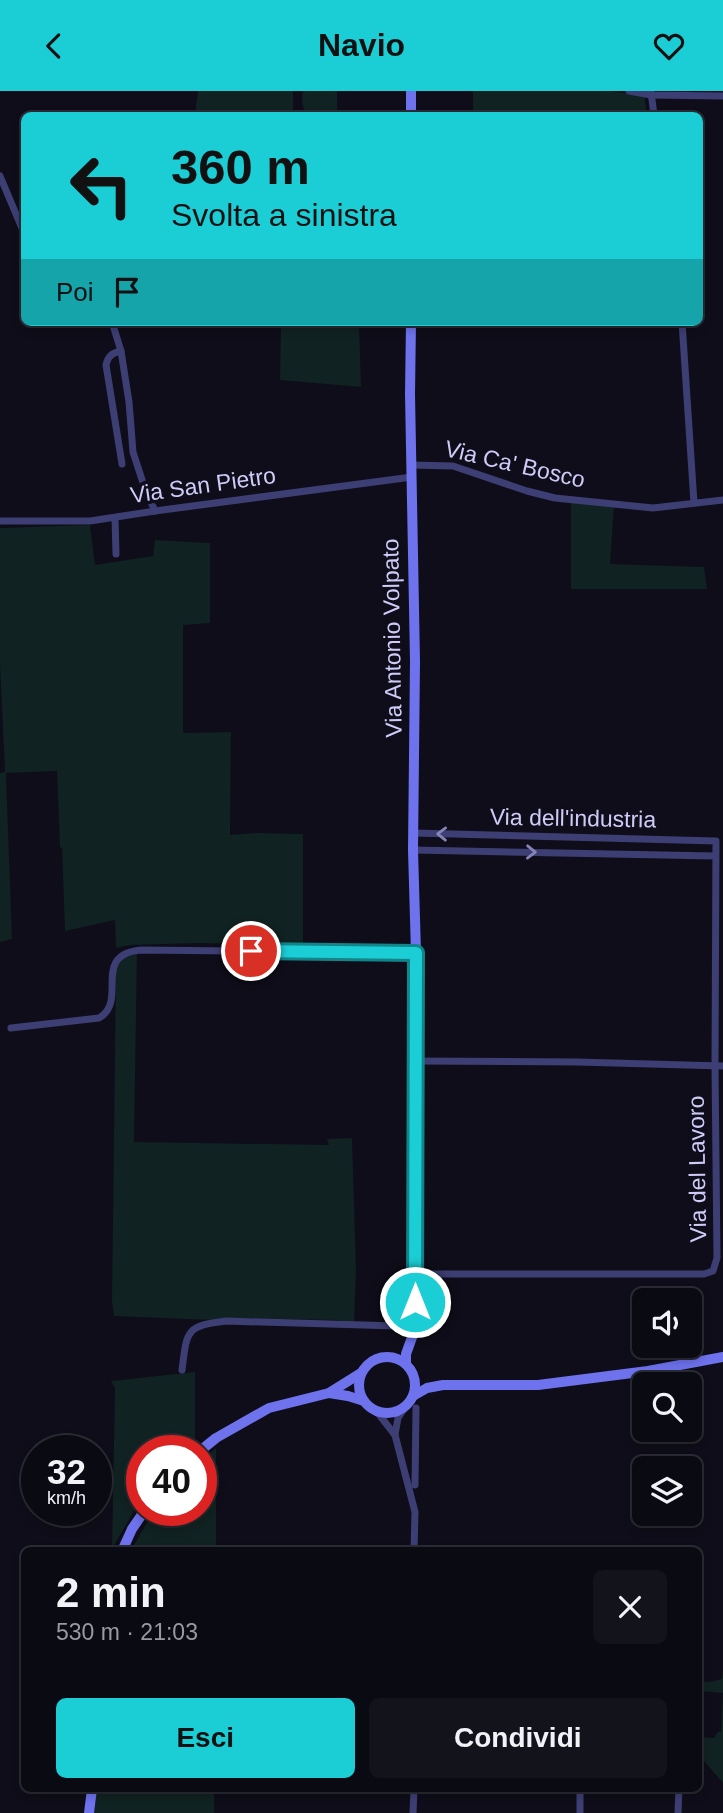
<!DOCTYPE html>
<html lang="it">
<head>
<meta charset="utf-8">
<style>
	body { margin:0; font-family:Helvetica,sans-serif; background:#13131c; color:#f1f3f6; height:100vh; display:flex; flex-direction:column; font-size:26px; white-space:nowrap }
	* { box-sizing:border-box; margin:0 }
	p { font-size:23px; color:#999aa0 }
	.icon { flex:none; width:38px; height:38px; fill:none; stroke:currentColor; stroke-width:2; stroke-linecap:round; stroke-linejoin:round }
	.map { position:relative; flex:1; overflow:hidden }
	.details { position:absolute; left:21px; top:1456px; width:681px; height:245px; display:flex; flex-direction:column; background:#0a0a13; border-radius:10px; box-shadow:0 4px 10px #0003,0 0 0 2px #2a2b33 }
	.details>* { flex:none }
	.guide { position:absolute; left:21px; top:21px; width:682px; height:214px; border-radius:10px; box-shadow:0 4px 10px #0003,0 0 0 2px #2a2b33; background:#1bcdd5; color:#111; overflow:hidden }
	.controls { position:absolute; left:632px; top:1197px; display:grid; gap:14px }
	.controls a { display:grid; place-items:center; width:70px; height:70px; border-radius:10px; background:#0a0a13; box-shadow:0 4px 10px #0003,0 0 0 2px #2a2b33; font-size:35px }
	.speed { position:absolute; left:21px; top:1344px; display:flex; gap:14px; font-size:35px; font-weight:700; text-align:center }
	.speed>* { display:grid; place-content:center; width:91px; height:91px; border-radius:50%; background:#0a0a13; box-shadow:0 4px 10px #0003,0 0 0 2px #2a2b33; line-height:1 }
	.speed small { font-size:18px; font-weight:400 }
	.speed .limit { border:10px solid #d22; background:#fff; color:#111 }
	.pin { position:absolute; display:grid; place-items:center; width:60px; height:60px; color:#fff; margin:-30px; border:4px solid #fff; border-radius:50%; box-shadow:0 2px 7px #0007 }
	.me { position:absolute; width:77px; margin:-38px; rotate:0deg; stroke-linejoin:round; filter:drop-shadow(0 0 5px #0008) }
	.turn { display:flex; align-items:center; gap:24px; height:147px; padding:0 35px; font-size:32px }
	.turn .icon { width:91px; height:91px; stroke-width:2.5 }
	.turn b { display:block; font-size:49px; line-height:60px }
	.then { display:flex; align-items:center; height:66px; padding:0 35px; background:#0003; gap:14px; font-size:26px }
	.round { display:grid; place-items:center; flex:none; width:74px; height:74px; border-radius:10px; background:#13131c }
	.overview { display:flex; align-items:center; justify-content:space-between; height:119px; padding:0 35px }
	h1 { font-size:42px; font-weight:800; line-height:52px }
	.button { display:flex; gap:14px; margin-top:auto; padding:14px 35px }
	.button a { flex:1; height:80px; border-radius:10px; background:#1bcdd5; color:#111; font-size:28px; font-weight:800; line-height:80px; text-align:center }
	.button a+a { background:#13131c; color:#f1f3f6 }
	header { display:flex; justify-content:space-between; align-items:center; height:91px; padding:0 35px; background:#1bcdd5; color:#111; font-size:32px; font-weight:800 }
	.map>svg:first-child { display:block }
	.green { fill:#102221 }
	.lines { fill:none; stroke-linecap:round; stroke-linejoin:round }
	.street { stroke:#3d3e73; stroke-width:7 }
	.secondary { stroke:#6e72ed; stroke-width:10 }
	.oneway { stroke:#8684b6 }
	.route-casing { stroke:#12858a; stroke-width:18 }
	.route { stroke:#1bcdd5; stroke-width:12 }
	.labels { text-anchor:middle; stroke-width:7; stroke-linejoin:round; paint-order:stroke }
	.street-label { font-size:23px; fill:#cecbf9; stroke:#0e0d19 }
</style>
</head>
<body>
<header><svg class="icon" aria-label="back" viewBox="0 0 24 24"><path d="M15 5l-7 7 7 7"/></svg>Navio<svg class="icon" aria-label="heart" viewBox="0 0 24 24"><path d="M12 20l-8-8c-3-5 5-10 8-4 3-6 11-1 8 4z"/></svg></header>
<div class="map">
<svg width="723" height="1722" viewBox="0 0 723 1722">
	<rect width="100%" height="100%" fill="#0e0d19"/>
	<g class="green">
		<path d="M198,0h95v18l3,6h-101z"/>
		<path d="M303,0h34v24c-21,1 -39,5 -34,-24z"/>
		<path d="M473,0h134l37,4 3,20h-174z"/>
		<path d="M281,231h78l2,65 -81,-7z"/>
		<path d="M571,411l43,4 -4,58 94,3 3,22h-136z"/>
		<path d="M90,434l5,40 58,-9 2,-16 55,3v80l-27,2v108l48,-1 -1,103 26,-2 47,1v111l-105,-2 -68,2 -14,3 -1,-28 -50,11 -3,-83 -2,-1 -3,-76 -51,2 6,166 -12,3v-169l5,-1 -5,-108v-136z"/>
		<path d="M137,863l-3,188 195,3 -2,-6 25,-1 4,133 -2,52 -16,-3 -115,-2 -9,2 -100,-4 -2,-15 4,-337 3,-5z"/>
		<path d="M195,1281v70l-11,9h-42v46l-30,52 3,-161 -4,-7z"/>
		<path d="M216,1357v102h-85l16,-27 10,-13h44v-50z"/>
		<path d="M723,1579v113l-25,-29v-17l16,1 4,-6h3l2,-39 -25,-2v-10l12,1 12,-3z"/>
		<path d="M97,1698h117v24h-120z"/>
	</g>
	<g class="lines">
		<g class="street">
			<path d="M629,0l22,4 72,1"/>
			<path d="M651,1l3,23"/>
			<path d="M0,85l24,57"/>
			<path d="M112,231l9,29 8,51 4,50 12,37 10,22"/>
			<path d="M682,231l12,181"/>
			<path d="M121,260c-9,2 -13,5 -15,14l16,99"/>
			<path d="M411,374l42,1 74,25 28,7 98,10 70,-8"/>
			<path d="M115,427l1,36"/>
			<path d="M0,430h90l65,-10 257,-34"/>
			<path d="M414,742l302,8 -1,225 2,192 -4,13 -9,3h-289"/>
			<path d="M413,759l302,6"/>
			<path d="M11,937l88,-10c30,-17 -9,-63 42,-68l275,3"/>
			<path d="M416,970l161,1 146,4"/>
			<path d="M182,1279c5,-39 3,-44 44,-49l171,5 18,3"/>
			<path d="M377,1321l18,23 20,77 -1,39"/>
			<path d="M395,1344l3,-17 9,-14"/>
			<path d="M415,1394l1,-77"/>
			<path d="M413,1722l1,-24"/>
			<path d="M580,1722v-24"/>
			<path d="M678,1722l1,-24"/>
		</g>
		<g class="secondary">
			<path d="M411,24v-24"/>
			<circle cx="387" cy="1294" r="28"/>
			<path d="M406,1273v-10l9,-25v-55l1,-321 -3,-103 2,-189 -5,-267 1,-72"/>
			<path d="M329,1302l19,3 16,5"/>
			<path d="M413,1305l14,-8 16,-3h95l110,-14 75,-14"/>
			<path d="M200,1360l16,-13 53,-30 60,-15 32,-20"/>
			<path d="M122,1460l10,-22 13,-19"/>
			<path d="M89,1722l3,-24"/>
		</g>
	</g>
	<defs><path id="oneway-chevron" d="M-2-3.5L2.5 0L-2 3.5" fill="none" stroke-width="1.6" stroke-linecap="round" stroke-linejoin="round" transform="scale(1.75)"/></defs>
	<g class="oneway">
		<use href="#oneway-chevron" transform="translate(442 743) rotate(-179)"/>
		<use href="#oneway-chevron" transform="translate(531 761) rotate(1)"/>
	</g>
	<g class="lines">
		<defs>
			<path id="route" d="M251,860l165,2 -1,349"/>
		</defs>
		<use href="#route" class="route-casing"/>
		<use href="#route" class="route"/>
	</g>
	<g class="labels">
		<g class="street-label">
			<text transform="translate(515 373) rotate(13)" y="8">Via Ca' Bosco</text>
			<text transform="translate(203 394) rotate(-8)" y="8">Via San Pietro</text>
			<text transform="translate(392 547) rotate(-91)" y="8">Via Antonio Volpato</text>
			<text transform="translate(573 727) rotate(1)" y="8">Via dell'industria</text>
			<text transform="translate(697 1078) rotate(-91)" y="8">Via del Lavoro</text>
		</g>
	</g>
</svg>
<div class="controls">
<a><svg class="icon" aria-label="sound" viewBox="0 0 24 24"><path d="M4 9h4l5-4v14l-5-4H4zM17 9q2 3 0 6"/></svg></a>
<a><svg class="icon" aria-label="search" viewBox="0 0 24 24"><circle cx="10" cy="10" r="6"/><path d="M15 15l6 6"/></svg></a>
<a><svg class="icon" aria-label="layers" viewBox="0 0 24 24"><path d="M12 4l9 5-9 5-9-5zM3 14l9 5 9-5"/></svg></a>
</div>
<div class="speed"><div>32<small>km/h</small></div><div class="limit">40</div></div>
<div class="pin" style="left:251px;top:860px;background:#d93025"><svg class="icon" aria-label="arrive" viewBox="0 0 24 24"><path d="M6 21V4h12l-3 4 3 4H6"/></svg></div>
<svg class="me" style="left:415px;top:1211px" viewBox="-20 -20 40 40"><circle r="17" fill="#1bcdd5" stroke="#fff" stroke-width="3"/><path d="M0-11L8 9 0 5-8 9z" fill="#fff"/></svg>
<div class="guide">
<div class="turn"><svg class="icon" aria-label="left" viewBox="0 0 24 24"><path d="M17 20v-9H6M10 6l-5 5 5 5"/></svg><div><b>360 m</b>Svolta a sinistra</div></div>
<div class="then">Poi<svg class="icon" aria-label="arrive" viewBox="0 0 24 24"><path d="M6 21V4h12l-3 4 3 4H6"/></svg></div>
</div>
<section class="details">
<div class="overview"><div><h1>2 min</h1><p>530 m · 21:03</p></div><a class="round"><svg class="icon" aria-label="close" viewBox="0 0 24 24"><path d="M6 6l12 12M18 6L6 18"/></svg></a></div>
<div class="button"><a>Esci</a><a>Condividi</a></div>
</section>
</div>
</body>
</html>
